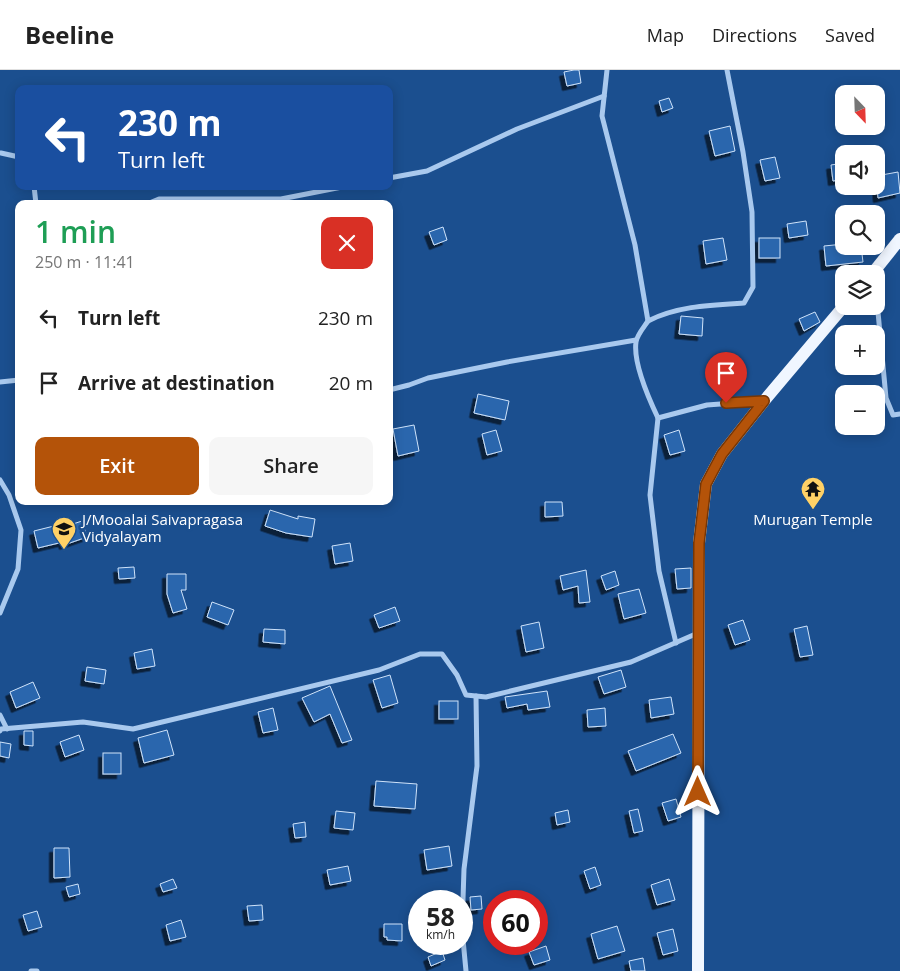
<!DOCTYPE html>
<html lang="en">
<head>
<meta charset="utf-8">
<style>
	body { margin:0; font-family:"Open Sans",sans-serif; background:#f6f6f6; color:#222; height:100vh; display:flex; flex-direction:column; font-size:19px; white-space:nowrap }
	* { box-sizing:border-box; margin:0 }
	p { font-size:16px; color:#767676 }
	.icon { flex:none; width:28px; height:28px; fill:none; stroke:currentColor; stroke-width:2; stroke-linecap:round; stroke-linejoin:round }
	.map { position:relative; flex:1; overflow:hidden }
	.drawer { position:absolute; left:15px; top:130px; width:378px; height:305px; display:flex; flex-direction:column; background:#fff; border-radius:10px; box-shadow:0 2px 12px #0003 }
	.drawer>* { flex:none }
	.banner { position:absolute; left:15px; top:15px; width:378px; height:105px; border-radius:10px; box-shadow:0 2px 12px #0003; background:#1a4fa0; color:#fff; overflow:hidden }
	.needle { width:32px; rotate:157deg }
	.fabs { position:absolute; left:835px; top:15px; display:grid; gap:10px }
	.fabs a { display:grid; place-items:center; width:50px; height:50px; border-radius:10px; background:#fff; box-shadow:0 2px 12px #0003; font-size:25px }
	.speed { position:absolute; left:408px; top:820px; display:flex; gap:10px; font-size:25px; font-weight:700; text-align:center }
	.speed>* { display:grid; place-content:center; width:65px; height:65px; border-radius:50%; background:#fff; box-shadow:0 2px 12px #0003; line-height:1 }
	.speed small { font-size:12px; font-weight:400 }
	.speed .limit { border:8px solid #d22; background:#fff; color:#111 }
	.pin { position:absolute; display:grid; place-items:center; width:42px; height:42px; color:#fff; margin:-51px -21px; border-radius:50% 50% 50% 0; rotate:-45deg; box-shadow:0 0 5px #0007 }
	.pin .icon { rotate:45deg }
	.me { position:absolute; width:55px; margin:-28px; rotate:0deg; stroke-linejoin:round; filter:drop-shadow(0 0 4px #0008) }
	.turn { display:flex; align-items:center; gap:18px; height:105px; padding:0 20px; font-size:22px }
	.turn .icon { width:65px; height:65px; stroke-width:2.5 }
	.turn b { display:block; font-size:35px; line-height:42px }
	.round { display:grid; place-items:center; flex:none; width:52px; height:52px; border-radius:10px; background:#f6f6f6 }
	.overview { display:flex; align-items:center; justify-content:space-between; height:85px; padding:0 20px }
	h1 { font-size:30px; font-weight:600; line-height:38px; color:#1e9e55 }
	.cta { display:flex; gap:10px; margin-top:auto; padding:10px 20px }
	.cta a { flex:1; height:58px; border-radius:10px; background:#b45309; color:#fff; font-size:20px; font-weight:600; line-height:58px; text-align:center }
	.cta a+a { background:#f6f6f6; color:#222 }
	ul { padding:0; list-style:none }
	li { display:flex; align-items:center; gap:15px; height:65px; padding:0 20px }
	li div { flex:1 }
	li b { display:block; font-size:19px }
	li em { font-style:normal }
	header { display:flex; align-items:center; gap:30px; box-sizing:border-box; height:70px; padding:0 25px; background:#fff; border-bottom:1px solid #e0e0e0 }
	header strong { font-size:24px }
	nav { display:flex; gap:28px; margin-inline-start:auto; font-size:18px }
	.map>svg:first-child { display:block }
	.building { fill:#2a66ad; stroke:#cfe3fa; filter:url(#shadow) }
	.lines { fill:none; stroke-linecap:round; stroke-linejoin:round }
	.street { stroke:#a9c9ee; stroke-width:5 }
	.primary { stroke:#f0f6ff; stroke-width:12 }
	.route-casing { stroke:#753606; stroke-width:12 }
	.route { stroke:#b45309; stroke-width:9 }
	.labels { text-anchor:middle; stroke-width:5; stroke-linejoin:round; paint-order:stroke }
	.poi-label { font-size:15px; fill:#fff; stroke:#1b4f8f; text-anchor:start }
</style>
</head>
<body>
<header>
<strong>Beeline</strong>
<nav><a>Map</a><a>Directions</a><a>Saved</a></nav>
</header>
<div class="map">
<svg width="900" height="901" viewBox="0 0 900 901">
	<defs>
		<filter id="shadow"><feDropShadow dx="-4.5" dy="4.5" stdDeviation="0" flood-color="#0009"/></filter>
	</defs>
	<rect width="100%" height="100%" fill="#1b4f8f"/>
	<g class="building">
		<path d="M574,0h5l2,13 -14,3 -3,-14z"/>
		<path d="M669,28l4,10 -11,4 -3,-11z"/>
		<path d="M730,56l5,25 -20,5 -6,-25z"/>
		<path d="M775,87l5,21 -15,3 -5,-21z"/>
		<path d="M844,93v16l-11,2 -2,-16z"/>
		<path d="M898,102l2,21 -22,5 -2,-22z"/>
		<path d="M806,151l2,14 -19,3 -2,-14z"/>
		<path d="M443,157l4,13 -13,5 -5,-13z"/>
		<path d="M723,168l4,22 -21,4 -3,-23z"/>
		<rect x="759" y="168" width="21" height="20"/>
		<path d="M844,174v2h17l2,16 -37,4 -2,-20z"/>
		<path d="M815,242l5,10 -16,9 -5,-12z"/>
		<path d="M681,246l22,2 -1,18 -23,-2z"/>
		<path d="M478,324l31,7 -4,19 -31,-7z"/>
		<path d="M414,355l5,26 -21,5 -5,-27z"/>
		<path d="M496,360l6,21 -15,4 -5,-21z"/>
		<path d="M679,360l6,21 -15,4 -6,-20z"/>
		<path d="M545,432h17l1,14 -18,1z"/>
		<path d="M270,440l28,9v-3l17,3 -3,18 -26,-4 -21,-7z"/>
		<path d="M82,451l5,16 -23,8 -1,-3 -25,6 -4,-17 20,-5 1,4z"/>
		<path d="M350,473l3,18 -18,3 -3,-18z"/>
		<path d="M134,497l1,11 -16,1 -1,-11z"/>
		<path d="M691,498v20l-14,1 -2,-20z"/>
		<path d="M586,500l4,32 -11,1 -1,-17 -15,4 -3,-14z"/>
		<path d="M615,501l4,14 -13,5 -5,-14z"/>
		<path d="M167,504h19v16h-5l6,19 -14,4 -6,-19z"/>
		<path d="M639,519l7,24 -22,6 -6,-25z"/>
		<path d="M212,532l22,8 -6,15 -21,-8z"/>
		<path d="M395,537l5,14 -21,7 -5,-13z"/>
		<path d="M743,550l7,20 -15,5 -7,-20z"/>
		<path d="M539,552l5,26 -18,4 -5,-26z"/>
		<path d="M807,556l6,29 -13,2 -6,-28z"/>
		<path d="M264,559l21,1v14l-22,-2z"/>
		<path d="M152,579l3,17 -18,3 -3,-16z"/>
		<path d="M87,597l19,3 -2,14 -19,-3z"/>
		<path d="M621,600l5,17 -22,7 -6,-17z"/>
		<path d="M390,605l8,28 -16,5 -9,-28z"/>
		<path d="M33,612l7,16 -24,10 -6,-16z"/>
		<path d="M330,616l22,54 -10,3 -12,-29 -16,8 -12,-24z"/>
		<path d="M547,621l3,16 -22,3 -1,-6 -20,4 -2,-11z"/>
		<path d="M671,627l3,17 -23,4 -2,-18z"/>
		<rect x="439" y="631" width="19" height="18"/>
		<path d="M273,638l5,22 -15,3 -5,-21z"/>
		<path d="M605,638l1,18 -18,1 -1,-17z"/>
		<path d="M167,660l7,25 -30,8 -6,-25z"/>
		<path d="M24,661h9v15l-9,-1z"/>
		<path d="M673,664l8,19 -45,18 -8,-20z"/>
		<path d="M79,665l5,15 -19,7 -5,-15z"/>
		<path d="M0,672l11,2 -2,14 -9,-2z"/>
		<rect x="103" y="683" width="18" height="21"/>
		<path d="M376,711l41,3 -2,25 -41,-3z"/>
		<path d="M676,729l5,18 -13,4 -6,-18z"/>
		<path d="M638,739l5,22 -9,2 -5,-22z"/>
		<path d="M568,740l2,12 -13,3 -2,-12z"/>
		<path d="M336,741l19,2 -2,17 -19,-2z"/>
		<path d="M305,752l1,15 -11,1 -2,-14z"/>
		<path d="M449,776l3,20 -25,4 -3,-20z"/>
		<path d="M54,778h15l1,29 -16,1z"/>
		<path d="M348,796l3,15 -21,4 -3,-15z"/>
		<path d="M595,797l6,18 -11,4 -6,-18z"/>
		<path d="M173,809l4,9 -14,4 -3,-8z"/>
		<path d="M669,809l6,21 -18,5 -6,-20z"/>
		<path d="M78,814l2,10 -11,3 -3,-10z"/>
		<path d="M481,826l1,13 -11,1 -1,-13z"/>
		<path d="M262,835l1,15 -14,1 -2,-15z"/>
		<path d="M37,841l5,16 -14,4 -5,-16z"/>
		<path d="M181,850l5,17 -16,4 -4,-16z"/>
		<path d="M384,854h18v17l-15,-1v-3h-3z"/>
		<path d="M617,856l8,25 -27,8 -7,-25z"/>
		<path d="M673,859l5,22 -15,4 -6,-22z"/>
		<path d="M546,876l4,14 -16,5 -5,-13z"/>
		<path d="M442,881l3,9 -14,6 -3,-9z"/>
		<path d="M643,888l2,13h-14l-2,-10z"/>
	</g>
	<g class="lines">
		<g class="street">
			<path d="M607,0l-5,46 33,129 13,76c-4,6 -11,14 -12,21 -3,21 13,57 22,76l49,-13 54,-4"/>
			<path d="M1,83l18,4"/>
			<path d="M389,108l38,-7 90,-42 87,-33"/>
			<path d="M34,116l2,18"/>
			<path d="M147,134l12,-5h122l66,-13"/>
			<path d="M871,236l7,6 8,86 7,17 7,-1"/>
			<path d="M648,251c29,-15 63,-16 96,-18l9,-16 -1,-75 -9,-60 -16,-82"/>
			<path d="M0,312l19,-2"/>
			<path d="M389,320l20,-5 19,-7 79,-16 129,-22"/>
			<path d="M658,348l-8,77 9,76 17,72"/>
			<path d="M0,410l9,15 12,35 -3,39 -18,44"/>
			<path d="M0,645l7,14"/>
			<path d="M0,661l1,-2 82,-7 50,7 246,-59 41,-16h22l15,21 9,20 20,2 145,-35 67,-29"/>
			<path d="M31,901h6"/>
			<path d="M466,901l-4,-42 2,-60 13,-103 -1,-70"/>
		</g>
		<g class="primary">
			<path d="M872,204l28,-35"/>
			<path d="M698,901l1,-428 7,-59 16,-30 42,-53 80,-95"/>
		</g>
	</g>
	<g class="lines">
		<defs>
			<path id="route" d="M698,722l1,-249 7,-59 16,-30 42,-53 -38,2"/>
		</defs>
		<use href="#route" class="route-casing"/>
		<use href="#route" class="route"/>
	</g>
	<defs>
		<symbol id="temple-pin" viewBox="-11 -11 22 30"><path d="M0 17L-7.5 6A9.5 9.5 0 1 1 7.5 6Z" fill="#ffd166" stroke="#1b4f8f"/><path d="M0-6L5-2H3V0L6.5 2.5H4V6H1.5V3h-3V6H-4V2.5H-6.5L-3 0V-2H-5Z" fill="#111"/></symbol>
		<symbol id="school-pin" viewBox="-11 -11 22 30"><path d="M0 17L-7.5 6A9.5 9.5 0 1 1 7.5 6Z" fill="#ffd166" stroke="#1b4f8f"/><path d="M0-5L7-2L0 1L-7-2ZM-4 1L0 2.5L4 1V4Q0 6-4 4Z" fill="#111"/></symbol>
	</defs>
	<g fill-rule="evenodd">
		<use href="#temple-pin" x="799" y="405" width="28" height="38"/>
		<use href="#school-pin" x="50" y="445" width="28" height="38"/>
	</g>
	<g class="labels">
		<g class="poi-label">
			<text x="82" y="455">J/Mooalai Saivapragasa<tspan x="82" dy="17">Vidyalayam</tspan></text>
			<text x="813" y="455" text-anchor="middle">Murugan Temple</text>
		</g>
	</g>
</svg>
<div class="fabs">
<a><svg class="needle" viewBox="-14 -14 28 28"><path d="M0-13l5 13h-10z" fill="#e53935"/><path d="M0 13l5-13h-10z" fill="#767676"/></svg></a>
<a><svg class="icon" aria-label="sound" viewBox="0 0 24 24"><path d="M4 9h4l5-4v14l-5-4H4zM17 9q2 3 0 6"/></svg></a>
<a><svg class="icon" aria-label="search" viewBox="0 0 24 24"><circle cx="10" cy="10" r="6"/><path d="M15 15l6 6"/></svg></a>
<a><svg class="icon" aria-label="layers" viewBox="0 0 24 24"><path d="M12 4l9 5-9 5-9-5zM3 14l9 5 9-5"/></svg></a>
<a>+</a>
<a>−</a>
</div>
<div class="speed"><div>58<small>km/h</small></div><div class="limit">60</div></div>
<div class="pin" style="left:726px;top:333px;background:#d93025"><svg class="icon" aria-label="arrive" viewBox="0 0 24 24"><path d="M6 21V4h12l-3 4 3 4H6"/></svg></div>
<svg class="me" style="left:698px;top:722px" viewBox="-20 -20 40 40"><path d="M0-17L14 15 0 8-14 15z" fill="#b45309" stroke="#fff" stroke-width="4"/></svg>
<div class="banner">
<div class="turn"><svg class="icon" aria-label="left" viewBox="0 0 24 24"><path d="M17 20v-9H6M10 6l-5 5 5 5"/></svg><div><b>230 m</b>Turn left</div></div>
</div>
<section class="drawer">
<div class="overview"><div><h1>1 min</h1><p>250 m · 11:41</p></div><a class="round" style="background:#d93025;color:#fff"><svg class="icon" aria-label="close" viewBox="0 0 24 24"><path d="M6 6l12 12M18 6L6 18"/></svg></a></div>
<ul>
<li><svg class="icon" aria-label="left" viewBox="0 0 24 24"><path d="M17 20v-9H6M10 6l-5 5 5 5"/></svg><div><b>Turn left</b></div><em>230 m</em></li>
<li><svg class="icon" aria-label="arrive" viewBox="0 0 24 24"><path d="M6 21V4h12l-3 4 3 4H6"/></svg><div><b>Arrive at destination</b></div><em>20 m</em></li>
</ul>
<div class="cta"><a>Exit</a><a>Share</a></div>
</section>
</div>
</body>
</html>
